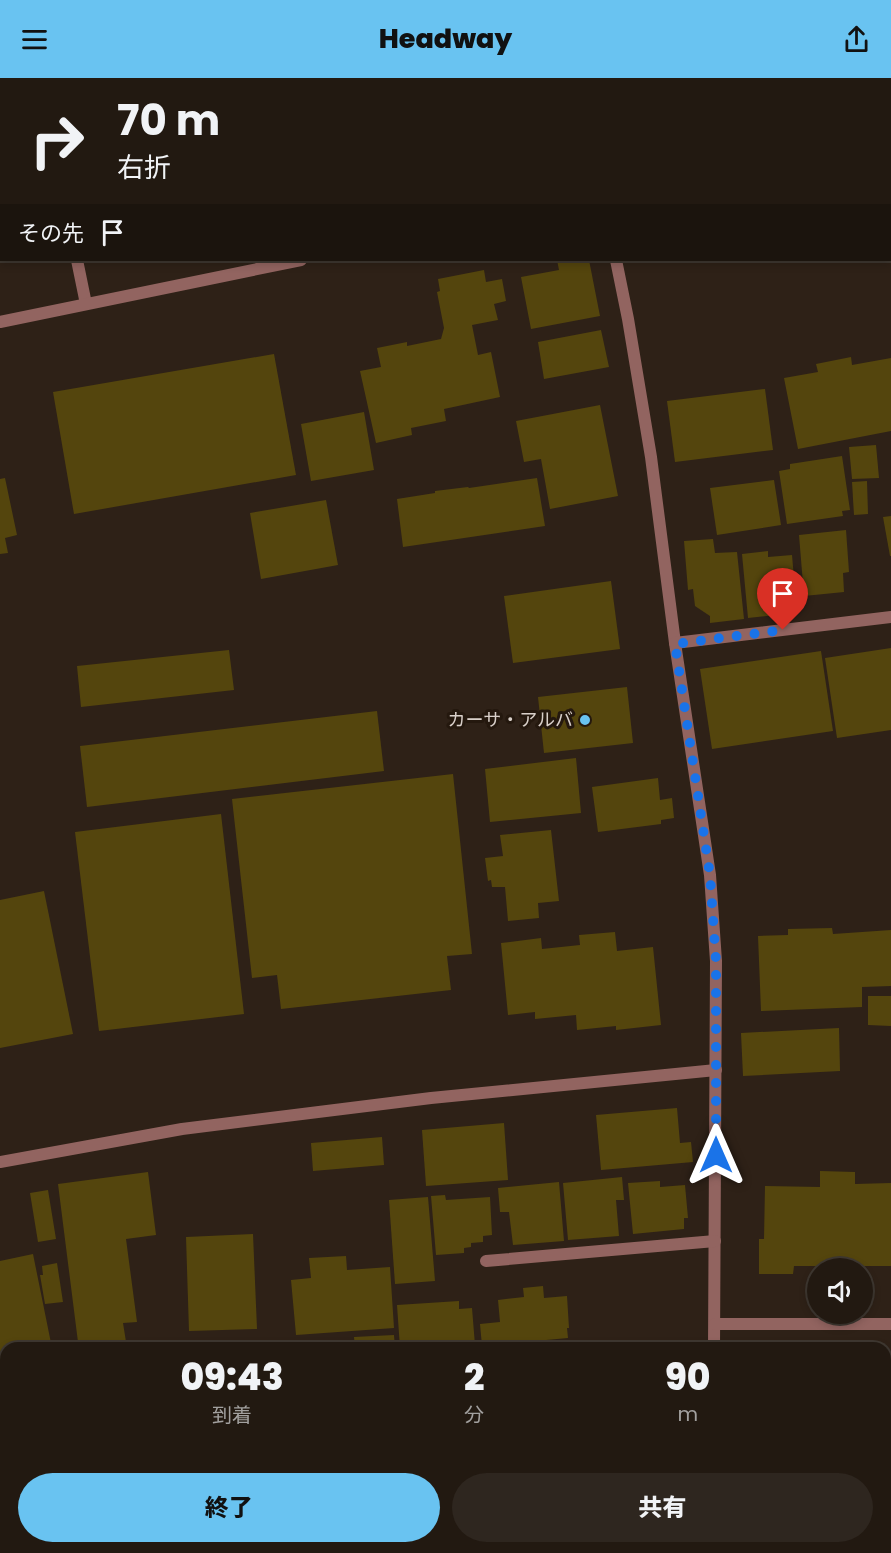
<!DOCTYPE html>
<html lang="ja">
<head>
<meta charset="utf-8">
<style>
	body { margin:0; font-family:Poppins,"Noto Sans JP",sans-serif; background:#2e261f; color:#f1f3f6; height:100vh; display:flex; flex-direction:column; font-size:22px; white-space:nowrap }
	* { box-sizing:border-box; margin:0 }
	p { font-size:20px; color:#a2a09f }
	.icon { flex:none; width:33px; height:33px; fill:none; stroke:currentColor; stroke-width:2; stroke-linecap:round; stroke-linejoin:round }
	.map { position:relative; flex:1; overflow:hidden }
	.details { position:absolute; left:0px; top:1264px; width:891px; height:212px; display:flex; flex-direction:column; background:#221911; border-radius:18px 18px 0 0; box-shadow:0 3px 9px #0003,0 0 0 2px #3f3831 }
	.details>* { flex:none }
	.banner { position:absolute; left:0px; top:0px; width:891px; height:183px; box-shadow:0 3px 9px #0003,0 0 0 2px #3f3831; background:#221911; color:#f1f3f6; overflow:hidden }
	.buttons { position:absolute; left:807px; top:1180px; display:grid; gap:12px }
	.buttons a { display:grid; place-items:center; width:66px; height:66px; border-radius:50%; background:#221911; box-shadow:0 3px 9px #0003,0 0 0 2px #3f3831; font-size:30px }
	.pin { position:absolute; display:grid; place-items:center; width:51px; height:51px; color:#fff; margin:-62px -26px; border-radius:50% 50% 50% 0; rotate:-45deg; box-shadow:0 0 6px #0007 }
	.pin .icon { rotate:45deg }
	.me { position:absolute; width:66px; margin:-33px; rotate:0deg; stroke-linejoin:round; filter:drop-shadow(0 0 4px #0008) }
	.turn { display:flex; align-items:center; gap:21px; height:126px; padding:0 18px; font-size:27px }
	.turn .icon { width:78px; height:78px; stroke-width:2.5 }
	.turn b { display:block; font-size:42px; line-height:51px }
	.then { display:flex; align-items:center; height:57px; padding:0 18px; background:#0003; gap:12px; font-size:22px }
	.eta { display:flex; justify-content:space-evenly; align-items:center; height:102px; text-align:center }
	.eta b { font-size:36px; font-weight:800; line-height:42px }
	.cta { display:flex; gap:12px; margin-top:auto; padding:12px 18px }
	.cta a { flex:1; height:69px; border-radius:36px; background:#69c3f1; color:#111; font-size:24px; font-weight:800; line-height:69px; text-align:center }
	.cta a+a { background:#2e261f; color:#f1f3f6 }
	header { display:flex; justify-content:space-between; align-items:center; height:78px; padding:0 18px; background:#69c3f1; color:#111; font-size:27px; font-weight:800 }
	.map>svg:first-child { display:block }
	.green { fill:#663c50 }
	.building { fill:#54450d }
	.lines { fill:none; stroke-linecap:round; stroke-linejoin:round }
	.lane { stroke:#926460; stroke-width:12 }
	.street { stroke:#926460; stroke-width:12 }
	.route { stroke:#1a73e8; stroke-width:10; stroke-dasharray:0 18 }
	.poi-dot { fill:#69c3f1; stroke:#24180e; stroke-width:2 }
	.labels { text-anchor:middle; stroke-width:6; stroke-linejoin:round; paint-order:stroke }
	.poi-label { font-size:18px; fill:#d9d0ca; stroke:#24180e; text-anchor:end }
</style>
</head>
<body>
<header><svg class="icon" aria-label="menu" viewBox="0 0 24 24"><path d="M4 6h16M4 12h16M4 18h16"/></svg>Headway<svg class="icon" aria-label="share" viewBox="0 0 24 24"><path d="M12 15V3M7 8l5-5 5 5M5 13v7h14v-7"/></svg></header>
<div class="map">
<svg width="891" height="1475" viewBox="0 0 891 1475">
	<rect width="100%" height="100%" fill="#2e2117"/>
	<path class="green" d="M101,1470h58l1,5h-58z"/>
	<g class="building">
		<path d="M557,182h32l11,56 -69,13 -10,-52 38,-7z"/>
		<path d="M484,192l2,12 16,-3 4,22 -12,3 4,16 -26,5 6,30 13,-3 9,45 -56,12 2,12 -35,7 1,7 -36,8 -16,-72 21,-4 -4,-19 30,-6v4l34,-7 3,-11 -7,-36 3,-1 -2,-12z"/>
		<path d="M601,252l8,37 -65,12 -6,-37z"/>
		<path d="M274,276l22,121 -222,39 -21,-122z"/>
		<path d="M851,279l1,8 39,-7v73l-93,18 -14,-71 34,-6 -2,-8z"/>
		<path d="M765,311l8,61 -98,12 -8,-61z"/>
		<path d="M600,327l18,91 -68,13 -9,-50 -17,3 -8,-41z"/>
		<path d="M364,334l10,58 -63,11 -10,-57z"/>
		<path d="M876,367l3,33 -27,1 -3,-32z"/>
		<path d="M842,378l8,54 -8,1 1,5 -56,8 -8,-53 11,-2v-5z"/>
		<path d="M5,400l12,57 -12,3 3,15 -8,1v-75z"/>
		<path d="M537,400l8,48 -142,21 -6,-48 38,-6v-2l33,-4 1,1z"/>
		<path d="M774,402l7,45 -64,10 -7,-47z"/>
		<path d="M867,403l1,33 -14,1 -2,-33z"/>
		<path d="M326,422l12,65 -77,14 -11,-66z"/>
		<path d="M891,438v40h-1l-7,-39z"/>
		<path d="M846,452l3,42 -6,1 1,19 -40,4 -5,-61z"/>
		<path d="M713,461l2,14 22,-1 7,67 -34,4v-7l-15,-10 -2,-17 -5,1 -4,-49z"/>
		<path d="M768,473v6l24,-2 5,58 -49,5 -6,-64z"/>
		<path d="M611,503l9,68 -107,14 -9,-67z"/>
		<path d="M891,570v82l-54,8 -12,-80z"/>
		<path d="M229,572l5,40 -153,17 -4,-41z"/>
		<path d="M821,573l12,80 -121,18 -12,-80z"/>
		<path d="M627,609l6,56 -89,10 -6,-56z"/>
		<path d="M377,633l7,60 -297,36 -7,-61z"/>
		<path d="M576,680l5,55 -91,9 -5,-53z"/>
		<path d="M453,696l19,180 -25,2 4,34 -170,19 -4,-34 -25,3 -20,-179z"/>
		<path d="M658,700l2,22 12,-2 2,20 -13,2v4l-63,8 -6,-45z"/>
		<path d="M221,736l23,200 -145,17 -24,-199z"/>
		<path d="M551,752l8,71 -21,2 1,15 -31,3 -3,-34h-13l-1,-7 -3,1 -3,-23 18,-2 -3,-21z"/>
		<path d="M44,813l29,143 -73,14v-148z"/>
		<path d="M832,850l1,6 58,-4v56l-29,1v20l-101,4 -3,-75 30,-1v-6z"/>
		<path d="M615,854l2,19 36,-4 8,78 -45,5v-4l-39,4 -1,-15 -41,4v-7l-27,3 -7,-72 40,-5 1,11 38,-4 -1,-10z"/>
		<path d="M868,918h23v30l-23,-1z"/>
		<path d="M839,950l1,43 -97,5 -2,-43z"/>
		<path d="M677,1030l3,35 11,-1 2,20 -92,8 -5,-55z"/>
		<path d="M504,1045l4,57 -82,6 -4,-56z"/>
		<path d="M382,1059l2,28 -71,6 -2,-28z"/>
		<path d="M820,1093l35,1v12l36,-1v83h-97l-1,8h-34v-35h5l1,-53 55,1z"/>
		<path d="M148,1094l8,63 -30,4 11,83 -14,1 4,25h-51l-1,-6h3l-20,-158z"/>
		<path d="M622,1099l2,23h-8l3,36 -51,4 -5,-57z"/>
		<path d="M660,1103v6l25,-2 3,33h-4v11l-51,5 -5,-51z"/>
		<path d="M559,1104l5,59 -51,4 -4,-33h-9l-2,-24z"/>
		<path d="M48,1112l8,49 -18,3 -8,-49z"/>
		<path d="M445,1117l1,5 44,-3 2,38 -9,1v6l-12,1v4l-7,1v5l-28,2 -5,-59z"/>
		<path d="M428,1119l7,84 -40,3 -6,-84z"/>
		<path d="M253,1156l4,95 -68,2 -3,-94z"/>
		<path d="M33,1176l19,94h-46v200l8,1 -14,3v-291z"/>
		<path d="M346,1178l1,14 43,-3 4,61 -98,7 -5,-55 20,-2 -2,-20z"/>
		<path d="M57,1185l6,39 -18,2 -5,-29h3l-1,-9z"/>
		<path d="M543,1208l1,12 23,-2 2,32h-2l1,10 -86,8 -2,-22 20,-2 -2,-22 26,-3 -1,-9z"/>
		<path d="M459,1223v8l13,-1 3,37 -75,3 -3,-43z"/>
		<path d="M394,1257l1,13h-40l-1,-11z"/>
		<path d="M252,1267v3h-25v-1z"/>
		<path d="M201,1268v2h-15v-1z"/>
		<path d="M885,1312l6,1v72l-6,-1z"/>
		<path d="M885,1419h3l-1,8h4v48h-47l1,-5h40z"/>
		<path d="M238,1470h58l1,5h-59z"/>
		<rect x="334" y="1470" width="162" height="5"/>
		<path d="M523,1470h122v5h-123z"/>
		<path d="M789,1470h35l-1,5h-24v-2z"/>
	</g>
	<g class="lines">
		<g class="lane">
			<path d="M41,0v2"/>
			<path d="M231,0v2"/>
			<path d="M77,182l9,44"/>
		</g>
		<g class="street">
			<path d="M521,0l1,2"/>
			<path d="M616,182l12,59 23,138 24,186 35,232 6,86 -2,387"/>
			<path d="M0,244l301,-62"/>
			<path d="M675,565l216,-26"/>
			<path d="M0,1084l182,-33 249,-31 285,-28"/>
			<path d="M486,1183l229,-20"/>
			<path d="M715,1246h176"/>
			<path d="M700,1475l1,-5"/>
		</g>
	</g>
	<g class="lines">
		<path class="route" d="M716,1077v-194l-6,-86 -35,-231 108,-14"/>
	</g>
	<circle class="poi-dot" cx="585" cy="642" r="6"/>
	<g class="labels">
		<g class="poi-label">
			<text x="573" y="648">カーサ・アルバ</text>
		</g>
	</g>
</svg>
<div class="buttons">
<a><svg class="icon" aria-label="sound" viewBox="0 0 24 24"><path d="M4 9h4l5-4v14l-5-4H4zM17 9q2 3 0 6"/></svg></a>
</div>
<div class="pin" style="left:783px;top:552px;background:#d93025"><svg class="icon" aria-label="arrive" viewBox="0 0 24 24"><path d="M6 21V4h12l-3 4 3 4H6"/></svg></div>
<svg class="me" style="left:716px;top:1077px" viewBox="-20 -20 40 40"><path d="M0-17L14 15 0 8-14 15z" fill="#1a73e8" stroke="#fff" stroke-width="4"/></svg>
<div class="banner">
<div class="turn"><svg class="icon" aria-label="right" viewBox="0 0 24 24"><path d="M7 20v-9h11M14 6l5 5-5 5"/></svg><div><b>70 m</b>右折</div></div>
<div class="then">その先<svg class="icon" aria-label="arrive" viewBox="0 0 24 24"><path d="M6 21V4h12l-3 4 3 4H6"/></svg></div>
</div>
<section class="details">
<div class="eta">
<div><b>09:43</b><p>到着</p></div>
<div><b>2</b><p>分</p></div>
<div><b>90</b><p>m</p></div>
</div>
<div class="cta"><a>終了</a><a>共有</a></div>
</section>
</div>
</body>
</html>
